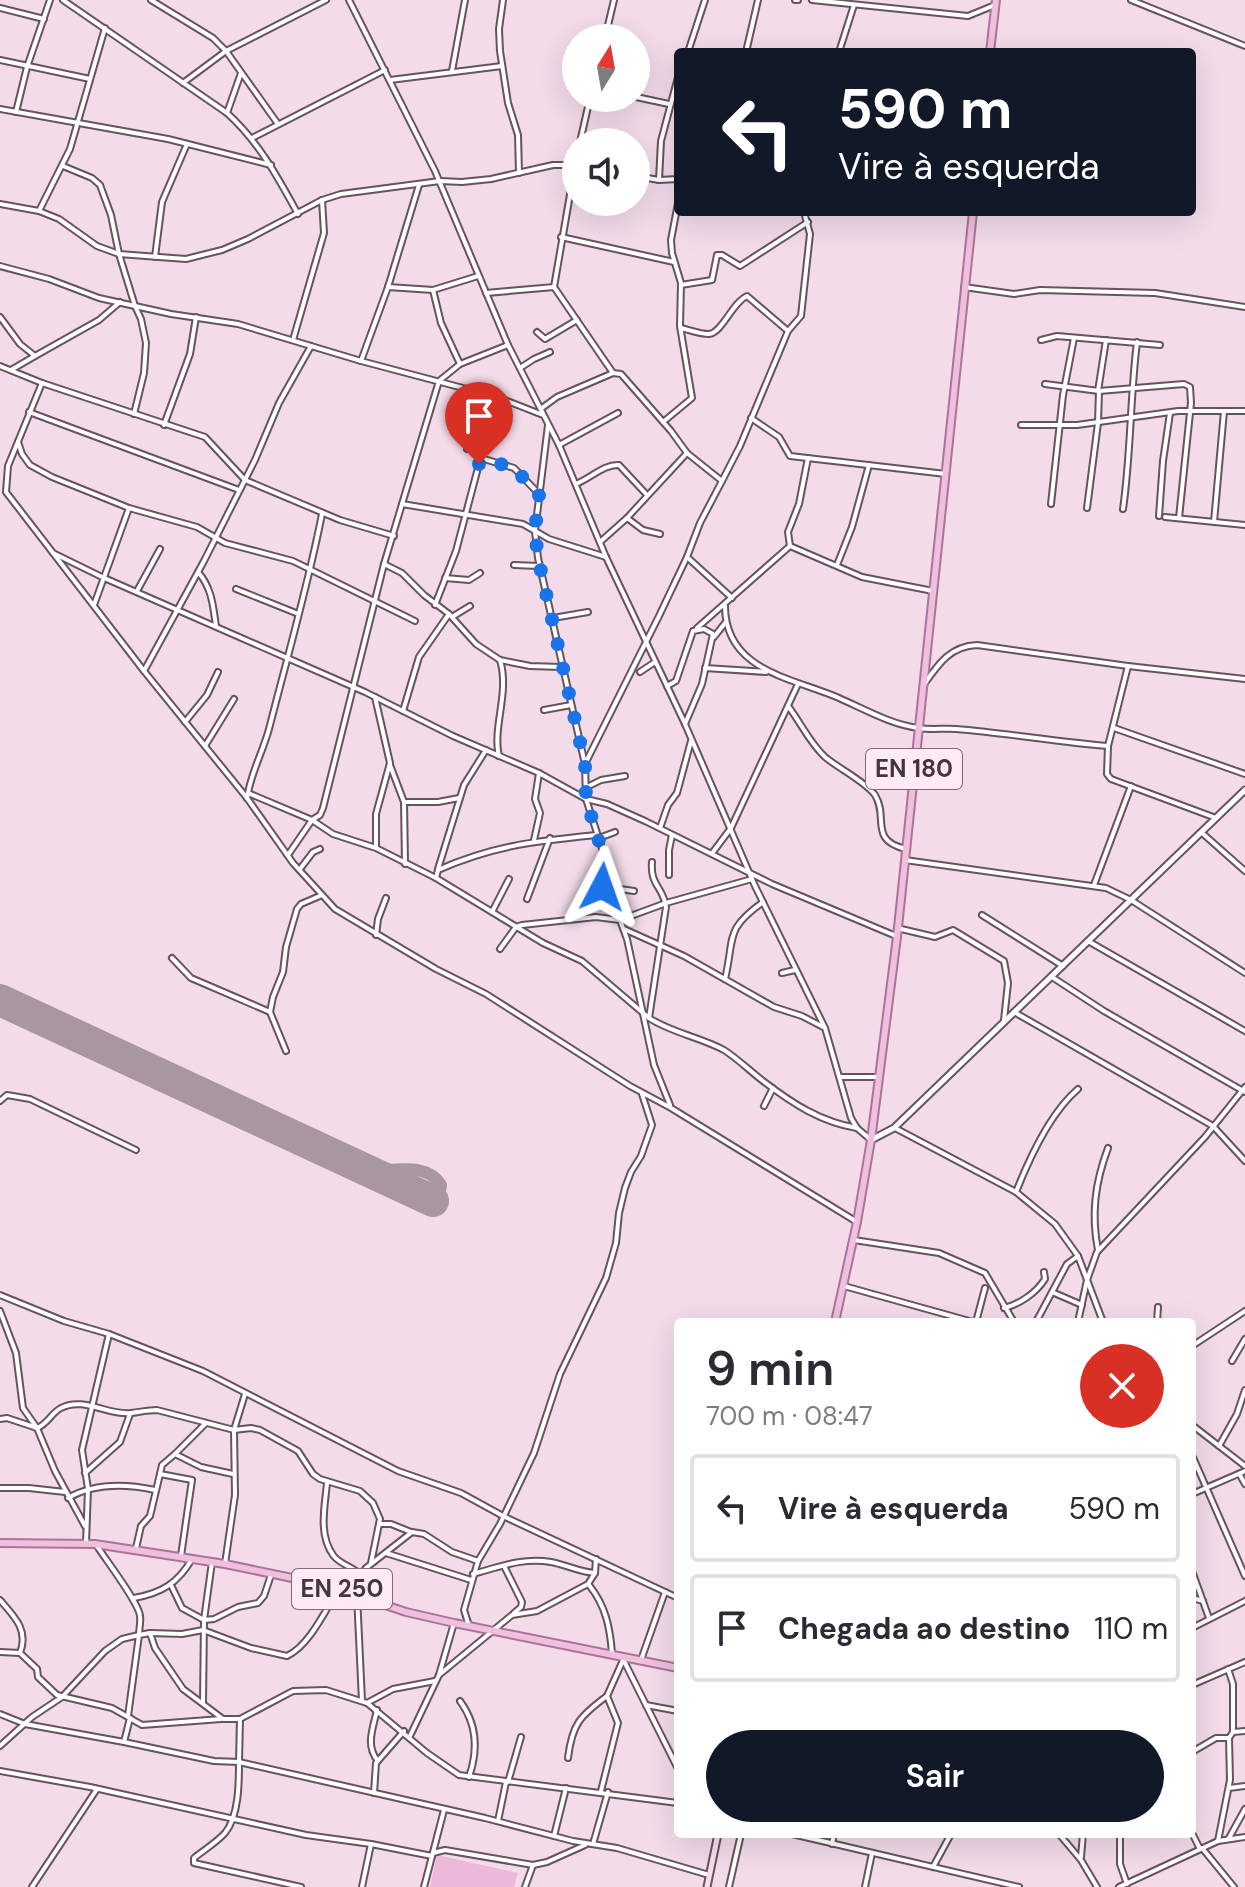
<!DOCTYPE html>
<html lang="pt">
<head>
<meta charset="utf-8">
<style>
	body { margin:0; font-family:"DM Sans",sans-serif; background:#f2f2f3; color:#2b2b33; height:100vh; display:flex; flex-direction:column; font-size:30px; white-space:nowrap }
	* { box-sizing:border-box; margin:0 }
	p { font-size:26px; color:#7c7c81 }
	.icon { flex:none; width:44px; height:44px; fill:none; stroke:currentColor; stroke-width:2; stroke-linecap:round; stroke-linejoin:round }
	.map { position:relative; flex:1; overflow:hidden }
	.side { position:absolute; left:674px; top:1318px; width:522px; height:520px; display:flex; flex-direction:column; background:#fff; border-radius:8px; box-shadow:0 8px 32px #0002 }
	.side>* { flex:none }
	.banner { position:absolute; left:674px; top:48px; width:522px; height:168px; border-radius:8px; box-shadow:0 8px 32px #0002; background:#111827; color:#fff; overflow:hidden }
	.needle { width:52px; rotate:11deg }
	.controls { position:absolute; left:562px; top:24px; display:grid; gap:16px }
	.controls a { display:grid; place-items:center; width:88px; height:88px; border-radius:50%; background:#fff; box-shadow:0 8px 32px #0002; font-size:40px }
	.pin { position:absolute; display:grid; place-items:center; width:68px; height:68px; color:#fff; margin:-82px -34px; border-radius:50% 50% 50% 0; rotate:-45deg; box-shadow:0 0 8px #0007 }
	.pin .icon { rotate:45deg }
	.me { position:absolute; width:88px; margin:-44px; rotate:4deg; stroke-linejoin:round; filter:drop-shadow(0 0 6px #0008) }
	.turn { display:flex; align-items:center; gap:28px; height:168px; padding:0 32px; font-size:36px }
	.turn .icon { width:104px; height:104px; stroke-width:2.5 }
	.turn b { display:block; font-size:56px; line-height:68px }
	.round { display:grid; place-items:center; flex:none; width:84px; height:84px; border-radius:42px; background:#f2f2f3 }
	.head { display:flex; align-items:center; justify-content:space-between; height:136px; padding:0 32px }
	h1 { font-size:48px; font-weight:600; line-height:60px }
	.cta { display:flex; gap:16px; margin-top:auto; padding:16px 32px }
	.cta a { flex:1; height:92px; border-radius:48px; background:#111827; color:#fff; font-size:32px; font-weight:600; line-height:92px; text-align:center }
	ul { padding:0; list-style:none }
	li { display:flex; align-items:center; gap:24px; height:108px; margin:0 16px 12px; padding:0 16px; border:4px solid #e1e1e2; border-radius:8px }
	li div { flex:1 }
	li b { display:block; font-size:30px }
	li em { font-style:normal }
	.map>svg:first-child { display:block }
	.green { fill:#ecb9d9 }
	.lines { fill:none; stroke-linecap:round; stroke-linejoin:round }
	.taxiway { stroke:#a896a0; stroke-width:12 }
	.runway { stroke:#a896a0; stroke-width:32 }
	.minor-casing { stroke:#675360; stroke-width:8 }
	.tertiary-casing { stroke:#675360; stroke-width:9 }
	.secondary-casing { stroke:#675360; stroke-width:9 }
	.primary-casing { stroke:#ab7397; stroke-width:10 }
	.minor { stroke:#fff; stroke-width:4 }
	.tertiary { stroke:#fff; stroke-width:5 }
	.secondary { stroke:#f7dfee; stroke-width:5 }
	.primary { stroke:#efbfde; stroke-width:6 }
	.route { stroke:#1a73e8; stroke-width:14; stroke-dasharray:0 25.2 }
	.labels { text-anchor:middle; stroke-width:8; stroke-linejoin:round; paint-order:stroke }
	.shield { fill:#feeaf6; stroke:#7a6d74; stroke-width:2 }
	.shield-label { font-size:24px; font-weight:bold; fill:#41373d }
</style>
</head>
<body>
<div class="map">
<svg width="1245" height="1887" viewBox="0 0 1245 1887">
	<rect width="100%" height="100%" fill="#f3dbea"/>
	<path class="green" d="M437,1855l81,18 -4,14h-84z"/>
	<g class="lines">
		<path class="taxiway" d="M365,1170c25,3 61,-10 76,15l-2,12 -6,4"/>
		<path class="runway" d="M0,1000l433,201"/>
		<defs>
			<g id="minor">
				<path d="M63,0l164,113c32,29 50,63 71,101"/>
				<path d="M151,0l62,38 13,13 52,73"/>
				<path d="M349,0l86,171 73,174 51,100 47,112 79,167 70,162 70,142 26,90 6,10 14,12"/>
				<path d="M503,0l-4,29 1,22 8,52 10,32 1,38"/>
				<path d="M795,0h3"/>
				<path d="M812,0l156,16 27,-11"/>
				<path d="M1131,0l114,46"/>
				<path d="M0,8l44,11"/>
				<path d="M605,38l9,-38"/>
				<path d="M688,52l17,-52"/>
				<path d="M746,52l12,-52"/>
				<path d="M839,52l15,-47"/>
				<path d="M0,60l90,19"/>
				<path d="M452,71l13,-71"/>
				<path d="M390,80l112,-14"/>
				<path d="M183,83l43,-32 100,-51"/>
				<path d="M636,97l33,7"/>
				<path d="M0,109l168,30 103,26"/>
				<path d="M16,112l11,-45 23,-67"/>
				<path d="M227,113l14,-40"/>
				<path d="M252,138l133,-68"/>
				<path d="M580,142l10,-44"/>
				<path d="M576,160l-22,127 59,86 8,1 50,57 16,22 -60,65 -27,24"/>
				<path d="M63,166l29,12 8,7 11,30 8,39 16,52 6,13 5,24 -2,30 -10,41"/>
				<path d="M636,176l23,4 19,-1"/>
				<path d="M659,180l2,-39 17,-64"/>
				<path d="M0,204l39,7 20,8 38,27 22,8 67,5 36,-9 26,-11 74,-39 19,-6 99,-13 22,1 29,-3 62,-14h23"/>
				<path d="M39,211l31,-62 35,-121"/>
				<path d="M561,237l113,25"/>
				<path d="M155,257l7,-55 25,-58"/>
				<path d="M0,266l49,13 50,19 72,16 67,10 123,37 136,36 46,18"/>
				<path d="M681,285l31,-5 5,-25h5l18,11 68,-44"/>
				<path d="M388,287l45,3 45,-14"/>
				<path d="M964,287l50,7 26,-4 115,3 90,14"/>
				<path d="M486,293l68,-6"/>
				<path d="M0,317l20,27 15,12 -24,14"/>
				<path d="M681,328c9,2 19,6 28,6 13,-1 23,-31 38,-38l41,35"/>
				<path d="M537,332l8,7 32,-19"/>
				<path d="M293,340l31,-107 -2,-33"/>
				<path d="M1041,340l16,-4 103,9"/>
				<path d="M35,356l64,-36 21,-18"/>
				<path d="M361,361l27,-74 31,-102"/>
				<path d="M460,364l48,-19"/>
				<path d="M0,366l42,17 163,54 40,43 95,40 54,16"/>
				<path d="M520,368l14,-9 16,-7"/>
				<path d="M42,383l-34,83 -2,26 138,179 103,127 46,65 42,46 101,60 50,25 144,92 41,22 186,114"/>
				<path d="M1045,384l54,7 85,-7 6,3 1,16 -12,115"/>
				<path d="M1098,391l8,-51"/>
				<path d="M542,408l15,-11 56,-24"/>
				<path d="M29,412l210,78"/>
				<path d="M751,418l28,19 11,19 156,18"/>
				<path d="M663,422l29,-24 -12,-72 1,-43 -9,-30 -1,-13 7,-37"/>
				<path d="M164,425l26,-71 6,-37"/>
				<path d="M548,425l-13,106 3,27 47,206 1,35 23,71 11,50 7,19 27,126 16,40"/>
				<path d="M1021,425h56l101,-14h67"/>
				<path d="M18,442l4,12 8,11 22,12 77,31 68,19 28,16 68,18 122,60"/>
				<path d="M559,445l59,-32"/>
				<path d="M467,449l7,-58"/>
				<path d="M722,481l18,-35 48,-115 13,-15 9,-82 -6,-22"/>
				<path d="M576,484c15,-6 28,-20 43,-19l28,30"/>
				<path d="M402,504l121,20 26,15 57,18"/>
				<path d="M1051,504l12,-109 11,-57"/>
				<path d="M1087,508l11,-85 1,-32"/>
				<path d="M1123,509c8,-55 7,-111 14,-167"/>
				<path d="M1159,516l4,-55 7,-48"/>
				<path d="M1165,517l80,8"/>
				<path d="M627,518l16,12 17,4"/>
				<path d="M1214,522l10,-111"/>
				<path d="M790,546l72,31 71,14"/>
				<path d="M790,546l-2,-14 11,-28 9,-46"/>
				<path d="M53,553l49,24 263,115 88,44 86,37 47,26 21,5 38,17 127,63 124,52"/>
				<path d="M687,557l45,41"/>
				<path d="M384,564l18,9 22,22 25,19 27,30 24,16 30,6 31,1"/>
				<path d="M514,565l25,1"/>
				<path d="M837,565l15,-38 17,-62"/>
				<path d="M198,572c14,16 15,34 18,54"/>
				<path d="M445,578l24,2 11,-7"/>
				<path d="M236,589l60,24"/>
				<path d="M137,591l23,-42"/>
				<path d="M94,605l35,-97"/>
				<path d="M435,605l21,-54 23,-87 5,-5 30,9 25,26"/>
				<path d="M725,606c0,65 68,72 114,92 25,11 53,27 80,30 12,2 25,0 37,1 51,4 101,13 152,17"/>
				<path d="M452,617l18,-11"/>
				<path d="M553,618l35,-6"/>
				<path d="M697,628l93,-82"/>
				<path d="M714,637l11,-14"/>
				<path d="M1128,666l-20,80 -1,28 4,5 105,39"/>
				<path d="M705,668l61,4"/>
				<path d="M144,671l60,-110 51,-101 24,-57 32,-57"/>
				<path d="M640,672l15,-10"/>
				<path d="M925,683c14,-20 26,-37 52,-38l151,21 117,13"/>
				<path d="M667,686l9,-5 17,-50 11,-2 9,5 -11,50 -17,40"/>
				<path d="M375,697l15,66 -14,51v33"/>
				<path d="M788,706c13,17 21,36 37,51 13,11 41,25 50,38 14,23 -7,45 31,54"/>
				<path d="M544,710l27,-5"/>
				<path d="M403,711l16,-54 30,-43"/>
				<path d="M185,722l22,-27 11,-23"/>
				<path d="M1114,728l131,46"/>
				<path d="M205,746l29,-47"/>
				<path d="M499,756c-7,-29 11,-63 1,-96"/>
				<path d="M585,764l74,-148 28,-59 13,-34 22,-42 -35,-28"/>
				<path d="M390,765l14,37 1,62"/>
				<path d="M587,787l14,-7 24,-4"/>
				<path d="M248,793c4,-22 15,-42 21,-64 18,-71 39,-143 53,-215"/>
				<path d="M247,798l1,-5 64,27 8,-5 3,-7 61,-244 55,-183 21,-17 -19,-41 -8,-33"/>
				<path d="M404,802h34l21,-4"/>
				<path d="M660,828l8,-23 9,-12 14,-52"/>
				<path d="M1201,832l44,39"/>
				<path d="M599,838l16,-6"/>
				<path d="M534,840l6,-27 -5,-14 4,-26"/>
				<path d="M713,852l18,-24 67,-144"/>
				<path d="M288,855l24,-35 21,14 43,14 60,30 107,65 39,18 67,57c23,15 51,19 75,32 14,9 26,21 39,31 30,23 58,41 94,47"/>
				<path d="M905,860l201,28 25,12 114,73"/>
				<path d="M300,869l13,-17 7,-3"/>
				<path d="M438,869l26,-84 22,-35"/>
				<path d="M669,875v-25l3,-15"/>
				<path d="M436,878l2,-8c56,-25 99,-29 159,-35"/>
				<path d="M1094,885l37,-99"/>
				<path d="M593,888l19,-4"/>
				<path d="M613,888l21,3"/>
				<path d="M527,899l23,-61"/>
				<path d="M492,912l17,-33"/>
				<path d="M982,915l81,51"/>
				<path d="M897,928l38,9 18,-7 51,31 4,22 -4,37"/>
				<path d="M624,929l60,27 90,51 28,9 21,11"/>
				<path d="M376,935l2,-16 8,-21"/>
				<path d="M1088,941l157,90"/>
				<path d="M500,949l16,-22 6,-2 74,-8 24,3 46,-17 86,-24"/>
				<path d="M172,958l19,20 79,34"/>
				<path d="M782,973l13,-3"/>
				<path d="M1052,977l52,34 141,81"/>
				<path d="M725,979c10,-42 -1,-49 38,-77"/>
				<path d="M1014,1012l199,114 32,35"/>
				<path d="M649,1018l17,-111c-3,-21 -16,-21 -14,-45"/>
				<path d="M286,1051l-16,-39 3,-15 10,-25 3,-25 11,-38 4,-5 21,-9"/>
				<path d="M841,1077h37"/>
				<path d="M0,1101l7,-6 23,4 106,51"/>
				<path d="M764,1106l9,-18"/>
				<path d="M895,1128l121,64 39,32 23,32 25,66"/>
				<path d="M1016,1192c13,-33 35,-80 62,-103"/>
				<path d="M854,1240l85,13 46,20 29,49"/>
				<path d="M1098,1250c-7,-36 -3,-67 10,-102"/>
				<path d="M844,1286l129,36"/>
				<path d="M1052,1292l30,13"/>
				<path d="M0,1295l64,26 45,13 94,37 195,100 63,22 42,23 175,82"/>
				<path d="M1004,1308c16,-4 32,-15 41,-29l-1,-7"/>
				<path d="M0,1311l16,42 7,55 14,20 18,43 30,55"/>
				<path d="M976,1322l9,-34"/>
				<path d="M1036,1322l31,-58 11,-8"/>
				<path d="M1078,1322l9,-42 10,-28 108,-115 40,-50"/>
				<path d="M1157,1322l1,-15"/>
				<path d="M1192,1346l53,-35"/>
				<path d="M1232,1361l13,-22"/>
				<path d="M0,1419l7,-1 30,10c11,-4 14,-15 24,-20 22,-12 48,8 70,5 10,-1 16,-3 26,-3l77,20 17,-2 9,2 38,21 15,23 7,5 40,12 13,12 7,16 -9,44"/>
				<path d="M1192,1425l53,41"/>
				<path d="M1219,1446l18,-32 8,-24"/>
				<path d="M175,1454l31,-31"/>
				<path d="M1192,1455l53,121"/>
				<path d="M85,1473l35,-31 10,-28"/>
				<path d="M160,1474l2,-9 13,-11 26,13 32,7"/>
				<path d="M1240,1475l5,9"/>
				<path d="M327,1483c-2,23 -9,51 6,72 5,8 19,12 27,19"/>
				<path d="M0,1488h29l36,4"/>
				<path d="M1192,1494l53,-23"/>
				<path d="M68,1498c26,-15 59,-14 87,-8"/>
				<path d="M380,1524h11l20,8"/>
				<path d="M86,1543l2,-54 -6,-39 27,-116"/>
				<path d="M97,1546c9,14 42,57 43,70 1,6 -1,13 -1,19l11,-2 5,15 28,41 40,30h17l53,-28 33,-1 41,13 60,50 32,22 219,28"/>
				<path d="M136,1548l5,-22 9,-10 10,-42 32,6 -11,76"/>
				<path d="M386,1553l85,27"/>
				<path d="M225,1564l10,-69 -1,-65 11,-36"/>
				<path d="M504,1566l18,36 -1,5 -7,6"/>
				<path d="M1192,1571l17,47"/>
				<path d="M473,1574c26,-7 50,-17 78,-12 16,3 28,10 44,11"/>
				<path d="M171,1585l11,23 22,12 10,-1 24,-12 20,-4 6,-7 7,-21"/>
				<path d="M589,1585c17,21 21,43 23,68"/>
				<path d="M349,1591l17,-23 46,-36 12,2 28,18 26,9"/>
				<path d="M357,1595l5,106"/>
				<path d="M134,1598c28,-5 44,-15 58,-39"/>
				<path d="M1192,1598l11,3"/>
				<path d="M0,1600c14,16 29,30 20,53l17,16 1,8 19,18 55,13 30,17 79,-6"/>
				<path d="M469,1626l-5,-16 14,-49 22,-37 34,-71 26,-79 46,-96 10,-35 3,-30 6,-25 6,-16 10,-16 11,-31 -10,-31"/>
				<path d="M1192,1628l53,-27"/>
				<path d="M150,1633l32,1 21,-4 48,18 36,8c22,-10 38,-45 51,-66"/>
				<path d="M0,1652l20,1"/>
				<path d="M641,1660l24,-68"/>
				<path d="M624,1661l54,108"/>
				<path d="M1228,1669l5,15v48"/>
				<path d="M439,1675l73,-60 25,-4 51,-27 7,-11 1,-14"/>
				<path d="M1192,1685l53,-23"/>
				<path d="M460,1701c17,23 18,50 9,76"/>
				<path d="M203,1703l1,-83 8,-58"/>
				<path d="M367,1703l26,-14 42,-8"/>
				<path d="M646,1705l32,6"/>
				<path d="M377,1710c-4,18 -12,36 1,51"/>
				<path d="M0,1714l25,10 99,18"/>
				<path d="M130,1718l-6,24 90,19 25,1c0,21 0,54 -14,71 -8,9 -21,17 -31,25v5l107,24"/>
				<path d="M240,1719l-1,43 246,56 88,23 44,7 92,27"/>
				<path d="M410,1736l29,-61 15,-52"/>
				<path d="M0,1746l32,-29 30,-20 43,-46 17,-12 17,-4 -11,81"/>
				<path d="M1192,1752l24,-14h13l4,-6 12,-1"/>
				<path d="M568,1758c4,-34 12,-42 39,-62"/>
				<path d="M0,1771l90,16 216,48 65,9 61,12"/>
				<path d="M508,1782l13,-45"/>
				<path d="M1229,1788l16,-2"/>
				<path d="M601,1791l17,-68 -11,-27 17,-38"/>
				<path d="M374,1793l2,-30 28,-32"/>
				<path d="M498,1821l8,-39"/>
				<path d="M1192,1833l8,16"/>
				<path d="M792,1834l227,53"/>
				<path d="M1059,1834l22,26 16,27"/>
				<path d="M1120,1834v30l7,20"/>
				<path d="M554,1836l12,-48"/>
				<path d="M1229,1838l16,-29"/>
				<path d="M1218,1841l12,-61 -1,-42"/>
				<path d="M593,1844l15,-52"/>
				<path d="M832,1844l2,-10"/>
				<path d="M1202,1848l32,39"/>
				<path d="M433,1853l12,-3 88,15 14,-3 38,-17"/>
				<path d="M1081,1857l2,-23"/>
				<path d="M933,1867l18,-33"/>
				<path d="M32,1887l65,-98"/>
				<path d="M362,1887l9,-43"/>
				<path d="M424,1887l20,-77"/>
				<path d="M525,1887l8,-22"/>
				<path d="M729,1887l12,-53"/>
				<path d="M865,1887l7,-34"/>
				<path d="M1119,1887l99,-46 27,-4"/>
			</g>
			<path id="tertiary" d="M871,1140l23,-12 351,-338"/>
			<path id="secondary" d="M707,1887l11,-53"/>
			<g id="primary">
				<path d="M990,52l6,-52"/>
				<path d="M835,1322l22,-100 14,-82 26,-203 76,-725"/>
				<path d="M0,1543l95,1 130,20 101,21 80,27 48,11 224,45"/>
			</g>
		</defs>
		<use href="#minor" class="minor-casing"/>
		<use href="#tertiary" class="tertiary-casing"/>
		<use href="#secondary" class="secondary-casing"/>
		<use href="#primary" class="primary-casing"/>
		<use href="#minor" class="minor"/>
		<use href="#tertiary" class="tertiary"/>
		<use href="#secondary" class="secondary"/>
		<use href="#primary" class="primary"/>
	</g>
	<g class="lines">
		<path class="route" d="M479,464l5,-5 30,9 25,27 -4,36 3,27 47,206 1,35 26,85 -10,3"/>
	</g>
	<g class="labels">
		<g class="shield">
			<rect x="866" y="749" width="96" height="40" rx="6"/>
			<rect x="292" y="1569" width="100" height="40" rx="6"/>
		</g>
		<g class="shield-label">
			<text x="914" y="777">EN 180</text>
			<text x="342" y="1597">EN 250</text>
		</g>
	</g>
</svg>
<div class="controls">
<a><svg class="needle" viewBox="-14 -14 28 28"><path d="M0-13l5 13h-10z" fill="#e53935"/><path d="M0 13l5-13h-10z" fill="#7c7c81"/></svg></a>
<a><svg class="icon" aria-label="sound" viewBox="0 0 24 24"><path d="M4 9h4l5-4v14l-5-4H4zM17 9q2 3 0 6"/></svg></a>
</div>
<div class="pin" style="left:479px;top:464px;background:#d93025"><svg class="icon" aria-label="arrive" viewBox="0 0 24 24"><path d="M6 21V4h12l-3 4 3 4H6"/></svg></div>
<svg class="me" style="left:602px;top:887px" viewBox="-20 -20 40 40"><path d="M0-17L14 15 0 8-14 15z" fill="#1a73e8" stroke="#fff" stroke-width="4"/></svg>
<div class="banner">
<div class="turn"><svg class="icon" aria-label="left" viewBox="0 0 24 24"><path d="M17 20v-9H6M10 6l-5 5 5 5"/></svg><div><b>590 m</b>Vire à esquerda</div></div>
</div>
<section class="side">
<div class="head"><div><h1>9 min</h1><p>700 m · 08:47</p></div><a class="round" style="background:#d93025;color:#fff"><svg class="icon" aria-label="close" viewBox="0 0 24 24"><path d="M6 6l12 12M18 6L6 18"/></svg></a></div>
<ul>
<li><svg class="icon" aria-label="left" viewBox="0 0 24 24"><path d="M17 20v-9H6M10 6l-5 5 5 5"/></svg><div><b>Vire à esquerda</b></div><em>590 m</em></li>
<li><svg class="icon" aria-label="arrive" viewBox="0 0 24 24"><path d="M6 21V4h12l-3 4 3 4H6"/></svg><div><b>Chegada ao destino</b></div><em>110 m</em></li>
</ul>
<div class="cta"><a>Sair</a></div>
</section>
</div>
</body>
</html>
